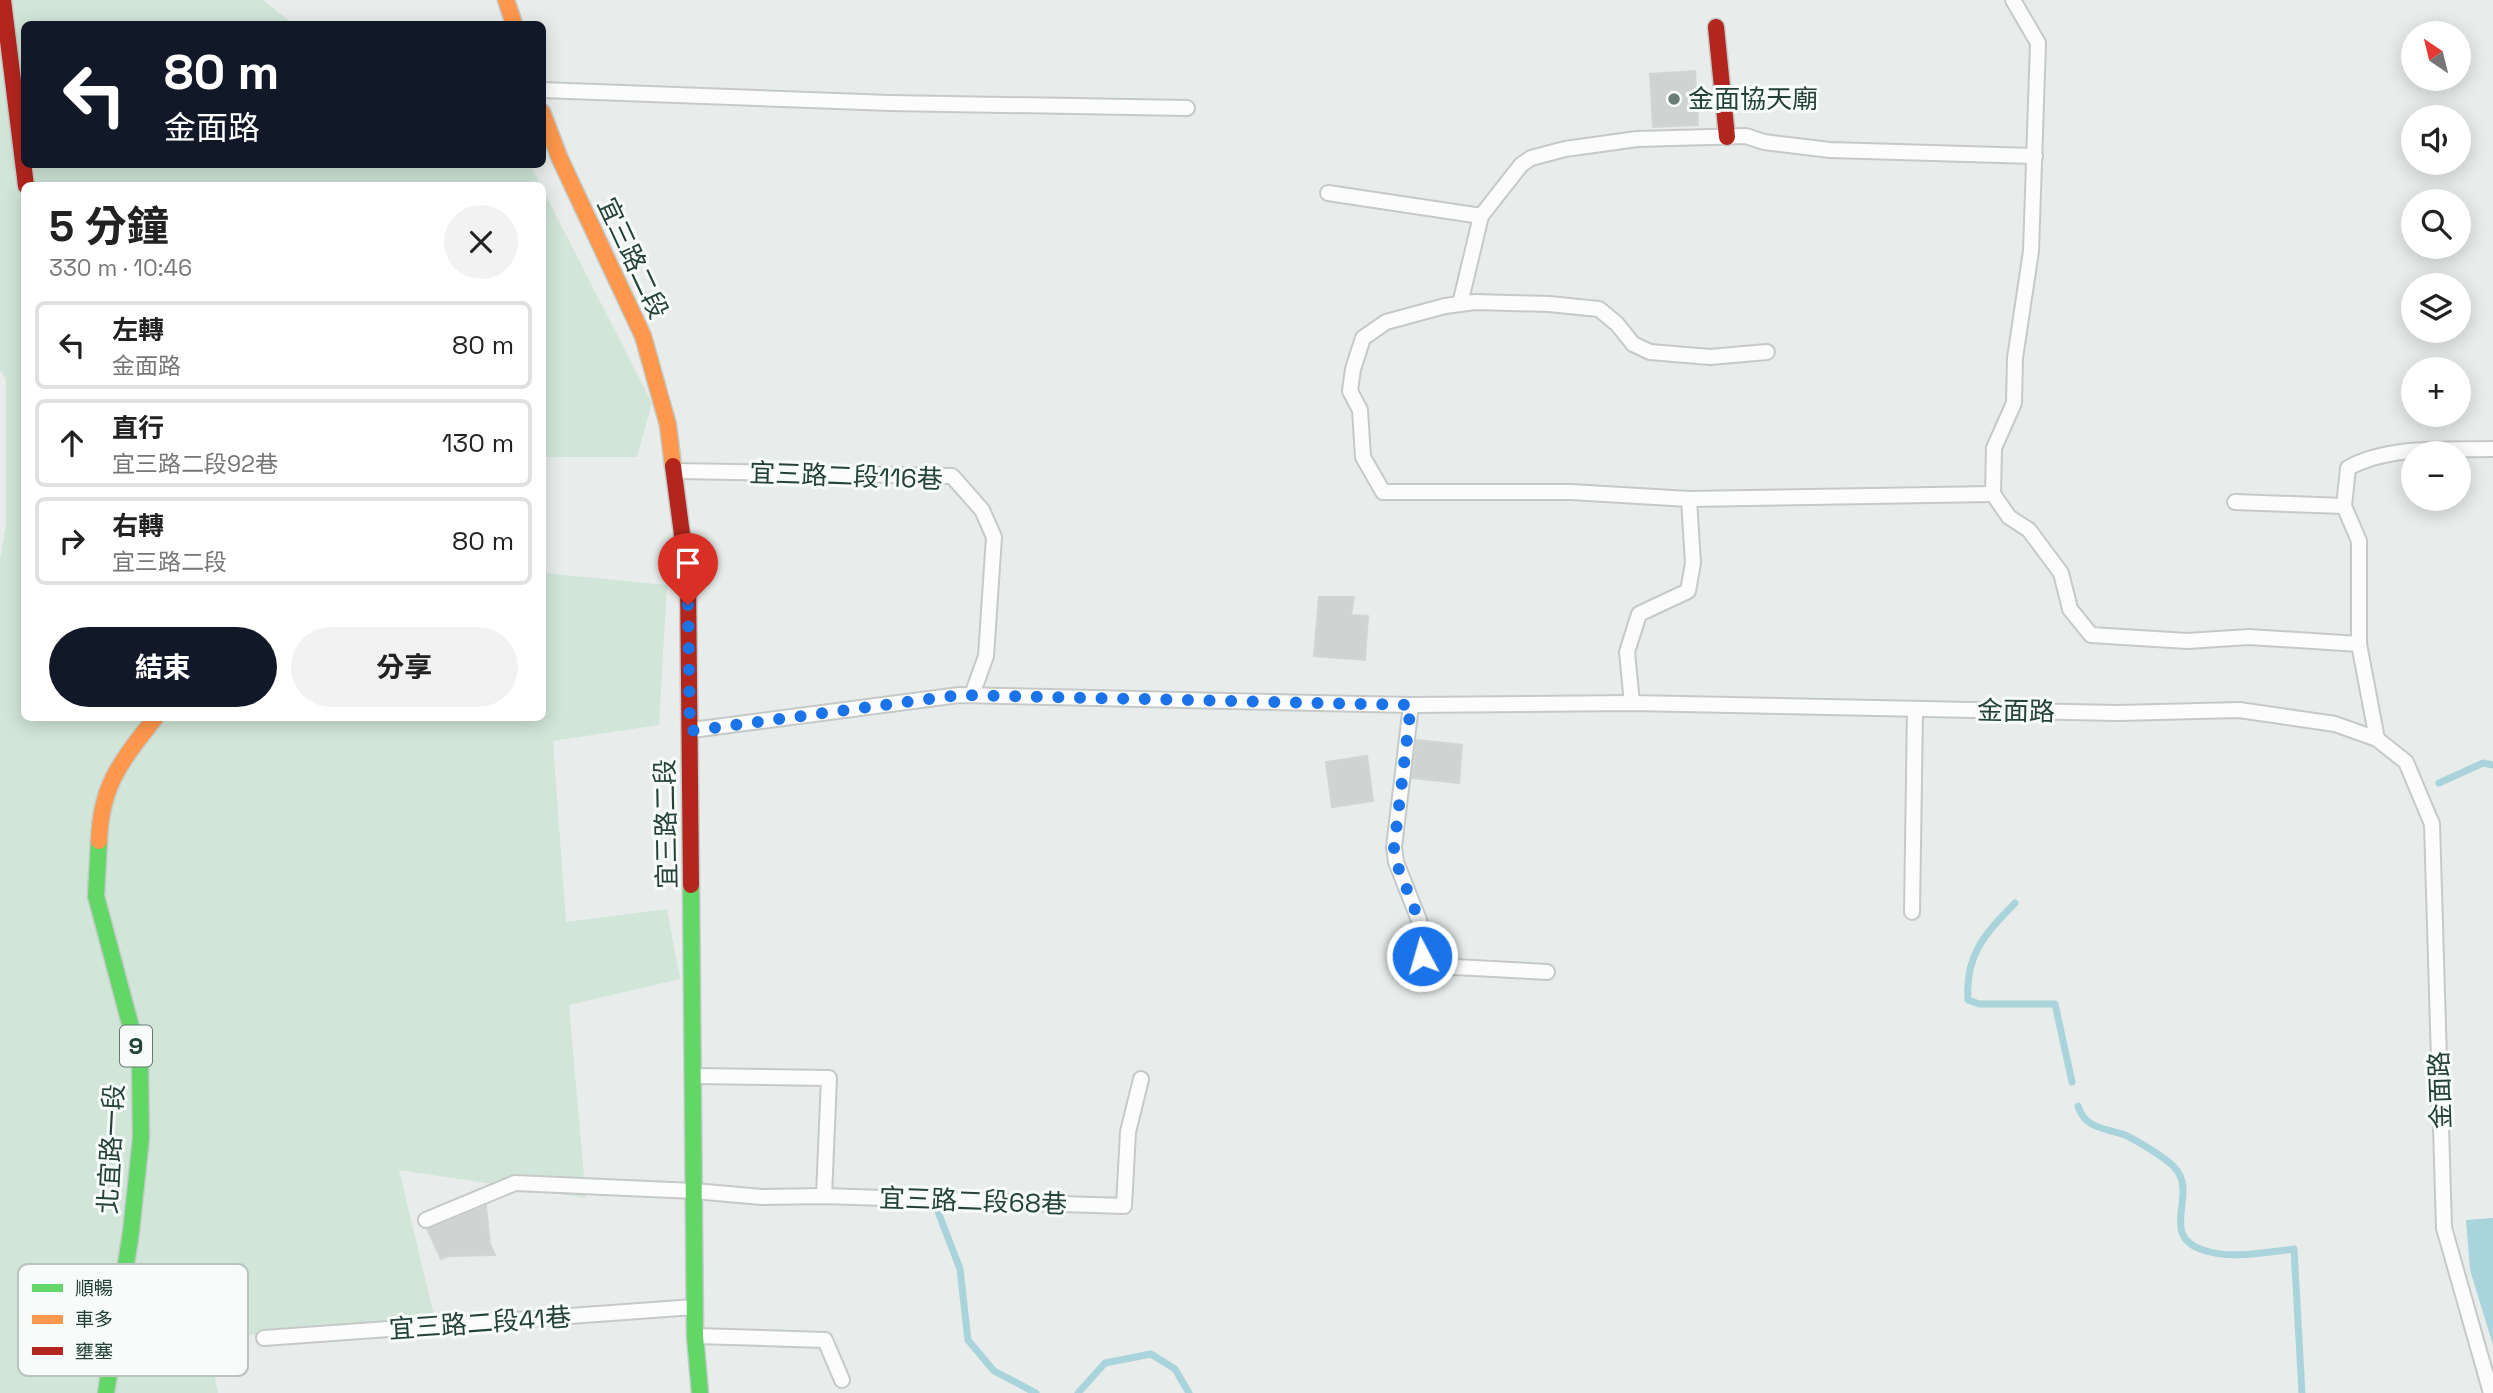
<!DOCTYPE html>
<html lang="zh-TW">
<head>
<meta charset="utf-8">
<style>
	body { margin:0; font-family:"Space Grotesk","Noto Sans TC",sans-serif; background:#f2f2f2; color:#222; height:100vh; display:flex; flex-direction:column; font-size:26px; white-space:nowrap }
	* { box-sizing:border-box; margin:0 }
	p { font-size:23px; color:#767676 }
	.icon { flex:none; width:38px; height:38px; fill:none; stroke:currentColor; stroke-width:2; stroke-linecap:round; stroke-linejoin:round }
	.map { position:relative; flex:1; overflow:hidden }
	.sheet { position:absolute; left:21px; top:182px; width:525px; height:539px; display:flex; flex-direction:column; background:#fff; border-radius:10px; box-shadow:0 4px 18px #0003 }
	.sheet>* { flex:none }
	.guide { position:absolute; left:21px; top:21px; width:525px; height:147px; border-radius:10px; box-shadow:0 4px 18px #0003; background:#111827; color:#fff; overflow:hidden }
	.needle { width:46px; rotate:325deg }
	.buttons { position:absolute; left:2401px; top:21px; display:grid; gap:14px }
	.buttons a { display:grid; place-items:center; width:70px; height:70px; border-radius:50%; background:#fff; box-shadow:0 4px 18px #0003; font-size:35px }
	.pin { position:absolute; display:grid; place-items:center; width:60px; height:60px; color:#fff; margin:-72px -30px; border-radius:50% 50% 50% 0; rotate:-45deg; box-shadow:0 0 7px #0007 }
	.pin .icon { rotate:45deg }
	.me { position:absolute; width:77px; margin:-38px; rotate:354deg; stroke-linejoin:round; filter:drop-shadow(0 0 5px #0008) }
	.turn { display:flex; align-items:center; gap:24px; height:147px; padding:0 28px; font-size:32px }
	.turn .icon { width:91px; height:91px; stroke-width:2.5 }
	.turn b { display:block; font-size:49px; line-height:60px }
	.round { display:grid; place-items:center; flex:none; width:74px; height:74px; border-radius:37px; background:#f2f2f2 }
	.overview { display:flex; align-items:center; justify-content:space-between; height:119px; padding:0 28px }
	h1 { font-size:42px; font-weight:700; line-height:52px }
	.action { display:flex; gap:14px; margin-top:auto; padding:14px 28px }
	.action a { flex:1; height:80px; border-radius:42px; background:#111827; color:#fff; font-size:28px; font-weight:700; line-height:80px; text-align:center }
	.action a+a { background:#f2f2f2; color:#222 }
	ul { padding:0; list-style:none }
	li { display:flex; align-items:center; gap:21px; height:88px; margin:0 14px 10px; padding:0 14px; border:4px solid #e0e0e0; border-radius:10px }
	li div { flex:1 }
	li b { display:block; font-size:26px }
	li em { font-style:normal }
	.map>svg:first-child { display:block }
	.green { fill:#d1e6d8 }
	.water { fill:#a9d4db }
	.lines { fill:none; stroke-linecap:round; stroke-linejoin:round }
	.stream { stroke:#a9d4db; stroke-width:7 }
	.building { fill:#cfd4d2; stroke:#d1d6d4; stroke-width:2 }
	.lane-casing { stroke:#c5cac8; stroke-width:18 }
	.fast-casing { stroke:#c3cbc8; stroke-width:19 }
	.slow-casing { stroke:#c3cbc8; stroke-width:19 }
	.jam-casing { stroke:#c3cbc8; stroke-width:19 }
	.lane { stroke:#fcfcfc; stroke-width:14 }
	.fast { stroke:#63d668; stroke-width:16 }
	.slow { stroke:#ff974d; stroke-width:16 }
	.jam { stroke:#b3261e; stroke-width:16 }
	.route { stroke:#1a73e8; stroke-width:12; stroke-dasharray:0 21.6 }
	.poi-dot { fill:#697e78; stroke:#f7fbf9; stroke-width:2.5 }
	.labels { text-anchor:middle; stroke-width:6; stroke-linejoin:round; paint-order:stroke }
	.shield { fill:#f7fbf9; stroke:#637a73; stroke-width:2 }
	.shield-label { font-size:24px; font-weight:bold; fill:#24423a }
	.poi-label { font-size:26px; fill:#24423a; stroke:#f7fbf9; text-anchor:start }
	.street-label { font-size:26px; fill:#24423a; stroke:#f7fbf9 }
	.key { fill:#f7fbf9; stroke:#b8c4c0; stroke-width:2 }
	.key-label { font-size:19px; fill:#24423a }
</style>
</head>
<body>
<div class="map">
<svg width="2493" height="1393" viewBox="0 0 2493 1393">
	<rect width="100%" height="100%" fill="#e8edeb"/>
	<g class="green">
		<path d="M0,0h263l30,24h-269v140h506l11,21 -517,1v532h518l1,-145 124,12 -8,140 -106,16 13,181 101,-13 13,70 -111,26 17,193 -187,-28 35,145 -228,25 12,53h-218v-833l6,-36v-145l-6,-8z"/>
		<path d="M542,188l110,215 -15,54h-94z"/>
	</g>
	<path class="water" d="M2493,1218v127l-23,-75 -4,-50z"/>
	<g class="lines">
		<g class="stream">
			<path d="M2439,783l44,-20 10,2"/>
			<path d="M2015,903c-30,31 -50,51 -47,97l11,4h76l17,78"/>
			<path d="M2078,1106c7,23 27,22 47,29 11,5 41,23 49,32 26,26 -17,68 29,83 28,10 62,2 91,-1l8,144"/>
			<path d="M937,1209l23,60 8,71 26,31 42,22"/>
			<path d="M1078,1393l27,-30 46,-9 24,15 14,24"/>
		</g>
	</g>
	<g class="building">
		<path d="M1695,71l3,54 -45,2 -3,-53z"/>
		<path d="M1319,597h35l-3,18 17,1 -3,44 -51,-4z"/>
		<path d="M1417,740l45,5 -3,38 -47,-5z"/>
		<path d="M1367,756l6,45 -41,6 -6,-45z"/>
		<path d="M486,1206l4,38 5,11 -47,1 -7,3 -14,-30z"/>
	</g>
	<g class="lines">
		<defs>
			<g id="lane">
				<path d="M2013,0l25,43 -7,208 -16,107 -1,45 -20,45 -1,46 16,23 20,13 32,43 9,36 21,26 96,6 62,-4 110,7 18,95"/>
				<path d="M542,90l348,13 297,5"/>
				<path d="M1328,193l153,23"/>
				<path d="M1460,304l21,-88 40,-51 10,-7 34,-9 72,-10 109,-3 18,6 66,8 205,6"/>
				<path d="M1767,352l-57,5 -60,-5 -17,-8 -16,-20 -18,-15 -50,-5 -74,-2 -30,4 -59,16 -23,16 -10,31 -3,22 10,19 3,47 20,35h188l118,7 304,-5"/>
				<path d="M675,471l277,5 30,34 12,27 -8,119 -14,39"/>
				<path d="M2235,502l109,4"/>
				<path d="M2359,644v-103l-15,-35 4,-38c41,-23 99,-18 145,-19"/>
				<path d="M1632,703l-5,-51 12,-38 49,-23 5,-28 -4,-64"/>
				<path d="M1411,705l-17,142 2,15 23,58 3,36 33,11 92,5"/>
				<path d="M692,730l267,-35 452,10 221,-2 486,10 121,-3 96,14 42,15 29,23 26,62 12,404 47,165"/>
				<path d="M1912,912l3,-203"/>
				<path d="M694,1076l135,2 -5,118"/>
				<path d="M426,1220l89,-37 179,8 68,6 62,-1 300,10 4,-74 13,-53"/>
				<path d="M696,1336l129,4 17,40"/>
				<path d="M264,1338l430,-31"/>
			</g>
			<g id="fast">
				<path d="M99,841l-3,55 44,165 1,77 -10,94 -25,161"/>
				<path d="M691,885l4,451 5,57"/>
			</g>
			<g id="slow">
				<path d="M506,0l8,24"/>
				<path d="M542,112l18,47 83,177 25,89 5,41"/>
				<path d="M99,841c2,-57 22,-79 56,-123"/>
			</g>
			<g id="jam">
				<path d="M3,0l23,186"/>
				<path d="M1716,27l11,110"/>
				<path d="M673,466l15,114 3,305"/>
			</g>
		</defs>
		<use href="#lane" class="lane-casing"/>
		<use href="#fast" class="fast-casing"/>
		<use href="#slow" class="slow-casing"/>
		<use href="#jam" class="jam-casing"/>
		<use href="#lane" class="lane"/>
		<use href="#fast" class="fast"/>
		<use href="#slow" class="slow"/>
		<use href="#jam" class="jam"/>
	</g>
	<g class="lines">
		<path class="route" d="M688,605l2,126 269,-36 452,10 -17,143 2,14 23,58 3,36"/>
	</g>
	<circle class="poi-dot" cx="1674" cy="99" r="7"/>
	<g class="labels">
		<rect class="shield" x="120" y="1025.5" width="32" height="41" rx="5"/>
		<g class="shield-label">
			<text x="136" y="1054">9</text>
		</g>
		<g class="poi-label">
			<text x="1688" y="108">金面協天廟</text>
		</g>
		<g class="street-label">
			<text transform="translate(633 258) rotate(65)" y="9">宜三路二段</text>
			<text transform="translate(846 476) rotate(2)" y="9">宜三路二段116巷</text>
			<text transform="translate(2016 711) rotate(1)" y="9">金面路</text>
			<text transform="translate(666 824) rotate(-91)" y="9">宜三路二段</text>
			<text transform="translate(2440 1090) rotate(-92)" y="9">金面路</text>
			<text transform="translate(111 1149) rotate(-87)" y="9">北宜路一段</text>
			<text transform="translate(973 1201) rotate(2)" y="9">宜三路二段68巷</text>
			<text transform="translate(480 1323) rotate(-4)" y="9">宜三路二段41巷</text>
		</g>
	</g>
	<rect x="18" y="1264" width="230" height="112" rx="10" class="key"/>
	<rect x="32" y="1284" width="31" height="8" fill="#63d668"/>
	<rect x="32" y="1315" width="31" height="9" fill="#ff974d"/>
	<rect x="32" y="1347" width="31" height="8" fill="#b3261e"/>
	<g class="key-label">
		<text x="75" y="1295">順暢</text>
		<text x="75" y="1326">車多</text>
		<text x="75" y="1358">壅塞</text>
	</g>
</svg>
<div class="buttons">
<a><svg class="needle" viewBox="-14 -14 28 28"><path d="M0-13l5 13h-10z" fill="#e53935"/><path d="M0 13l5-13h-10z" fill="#767676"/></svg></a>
<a><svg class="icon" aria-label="sound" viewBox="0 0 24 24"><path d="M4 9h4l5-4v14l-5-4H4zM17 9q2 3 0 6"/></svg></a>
<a><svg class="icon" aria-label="search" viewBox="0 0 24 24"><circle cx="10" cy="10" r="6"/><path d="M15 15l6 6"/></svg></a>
<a><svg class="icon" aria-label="layers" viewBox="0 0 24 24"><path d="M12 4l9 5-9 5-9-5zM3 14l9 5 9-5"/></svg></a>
<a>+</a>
<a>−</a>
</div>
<div class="pin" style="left:688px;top:605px;background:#d93025"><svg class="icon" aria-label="arrive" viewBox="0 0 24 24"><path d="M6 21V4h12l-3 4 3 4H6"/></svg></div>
<svg class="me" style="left:1422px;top:956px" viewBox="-20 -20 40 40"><circle r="17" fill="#1a73e8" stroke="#fff" stroke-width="3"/><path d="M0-11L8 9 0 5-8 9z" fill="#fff"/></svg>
<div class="guide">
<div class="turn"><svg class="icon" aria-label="left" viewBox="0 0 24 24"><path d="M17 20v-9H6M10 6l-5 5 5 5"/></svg><div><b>80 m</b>金面路</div></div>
</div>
<section class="sheet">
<div class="overview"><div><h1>5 分鐘</h1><p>330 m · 10:46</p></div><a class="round"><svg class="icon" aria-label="close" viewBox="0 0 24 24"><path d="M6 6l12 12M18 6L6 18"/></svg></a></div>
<ul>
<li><svg class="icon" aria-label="left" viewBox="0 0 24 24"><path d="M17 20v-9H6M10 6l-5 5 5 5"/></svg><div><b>左轉</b><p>金面路</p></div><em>80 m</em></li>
<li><svg class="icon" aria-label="ahead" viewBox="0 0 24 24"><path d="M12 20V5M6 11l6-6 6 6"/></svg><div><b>直行</b><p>宜三路二段92巷</p></div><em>130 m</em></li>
<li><svg class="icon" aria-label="right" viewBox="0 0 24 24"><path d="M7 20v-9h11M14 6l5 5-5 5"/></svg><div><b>右轉</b><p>宜三路二段</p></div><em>80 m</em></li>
</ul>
<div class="action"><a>結束</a><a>分享</a></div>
</section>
</div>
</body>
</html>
